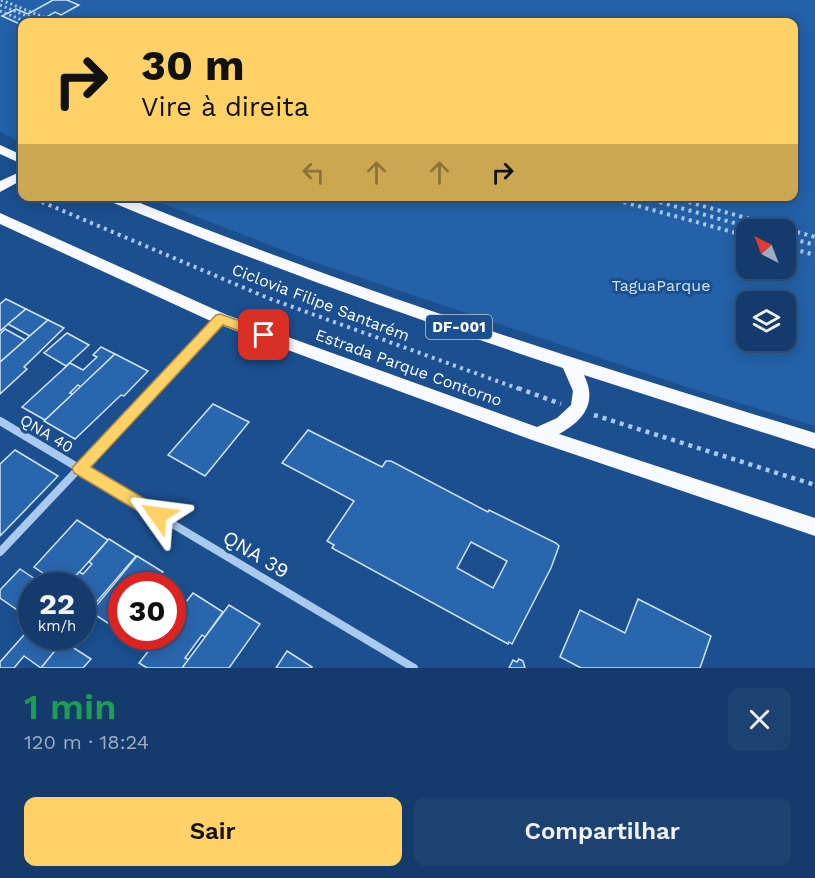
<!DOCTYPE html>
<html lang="pt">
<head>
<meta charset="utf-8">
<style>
	body { margin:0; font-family:"Work Sans",sans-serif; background:#1d4271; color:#f1f3f6; height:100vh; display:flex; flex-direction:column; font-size:22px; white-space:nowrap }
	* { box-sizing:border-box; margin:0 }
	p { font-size:20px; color:#9dadc1 }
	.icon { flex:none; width:33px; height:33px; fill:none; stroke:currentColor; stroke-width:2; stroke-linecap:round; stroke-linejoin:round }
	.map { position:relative; height:668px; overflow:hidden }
	.sheet { display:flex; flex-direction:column; background:#143b6b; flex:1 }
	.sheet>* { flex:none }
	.hud { position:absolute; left:18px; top:18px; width:780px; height:183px; border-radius:12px; box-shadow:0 3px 15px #0003,0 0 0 2px #33557e; background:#ffd166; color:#111; overflow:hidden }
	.needle { width:39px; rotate:318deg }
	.fabs { position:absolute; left:736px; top:219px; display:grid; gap:12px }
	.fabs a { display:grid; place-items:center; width:60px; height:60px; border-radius:12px; background:#143b6b; box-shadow:0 3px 15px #0003,0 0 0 2px #33557e; font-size:30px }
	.speed { position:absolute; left:18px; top:572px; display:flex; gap:12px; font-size:30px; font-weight:700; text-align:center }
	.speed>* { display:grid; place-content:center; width:78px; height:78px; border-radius:50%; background:#143b6b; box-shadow:0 3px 15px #0003,0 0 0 2px #33557e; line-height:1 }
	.speed small { font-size:15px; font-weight:400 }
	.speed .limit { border:9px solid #d22; background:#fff; color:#111 }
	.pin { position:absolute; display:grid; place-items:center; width:51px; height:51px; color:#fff; margin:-26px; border-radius:12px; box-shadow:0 3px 9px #0006 }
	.me { position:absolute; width:66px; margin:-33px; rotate:301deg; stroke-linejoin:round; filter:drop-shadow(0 0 4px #0008) }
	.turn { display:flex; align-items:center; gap:21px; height:126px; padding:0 24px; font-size:27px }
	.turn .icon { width:78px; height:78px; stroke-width:2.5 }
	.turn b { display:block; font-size:42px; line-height:51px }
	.lanes { display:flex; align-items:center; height:57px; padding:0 24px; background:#0003; justify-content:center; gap:30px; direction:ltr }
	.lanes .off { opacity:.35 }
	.round { display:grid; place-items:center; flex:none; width:63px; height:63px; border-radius:12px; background:#1d4271 }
	.head { display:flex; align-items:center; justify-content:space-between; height:102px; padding:0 24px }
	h1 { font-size:36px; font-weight:600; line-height:45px; color:#1e9e55 }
	.primary-button { display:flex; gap:12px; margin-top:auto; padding:12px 24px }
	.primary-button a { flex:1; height:69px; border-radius:12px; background:#ffd166; color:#111; font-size:24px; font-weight:600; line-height:69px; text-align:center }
	.primary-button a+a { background:#1d4271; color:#f1f3f6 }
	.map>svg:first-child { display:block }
	.green { fill:#2461a8; fill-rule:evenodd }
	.building { fill:#2a66ad; stroke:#cfe3fa; stroke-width:1.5; fill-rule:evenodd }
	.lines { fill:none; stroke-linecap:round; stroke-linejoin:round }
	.path-far2 { stroke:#a9c9ee; stroke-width:3; stroke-dasharray:2 3; stroke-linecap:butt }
	.path-far1 { stroke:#a9c9ee; stroke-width:4; stroke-dasharray:3 4.5; stroke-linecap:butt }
	.path { stroke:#a9c9ee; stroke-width:4.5; stroke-dasharray:4 5; stroke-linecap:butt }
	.minor-far1 { stroke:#a9c9ee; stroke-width:5 }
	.minor { stroke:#a9c9ee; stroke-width:8 }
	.trunk { fill:#f8faff; fill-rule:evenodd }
	.route { fill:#ffd166; stroke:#a68842; stroke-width:1.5 }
	.labels { text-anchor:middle; stroke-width:6; stroke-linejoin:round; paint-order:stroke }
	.shield { fill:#1b4f8f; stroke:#bbcadd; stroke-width:1.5 }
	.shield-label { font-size:15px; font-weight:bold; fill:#fff }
	.park-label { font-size:16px; fill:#cfe3fa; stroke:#1b4f8f }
	.street-label { font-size:16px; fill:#fff; stroke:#1b4f8f }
	.near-street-label { font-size:20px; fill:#fff; stroke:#1b4f8f }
</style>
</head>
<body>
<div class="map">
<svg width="815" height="668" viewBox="0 0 815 668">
	<rect width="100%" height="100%" fill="#1b4f8f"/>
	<path class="green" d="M0,0h815v426l-122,-37 -385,-129 -162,-63 648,-1v-174h-772v121l-22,-11zM747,230h39v38h-39zM747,302h39v38h-39z"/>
	<g class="building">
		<path d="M53,0h14l12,5 -18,10 -6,-3 -14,8 6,2h-25v3l-20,-9 14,-7 12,5z"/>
		<path d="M6,299l20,10 -26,22v-27z"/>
		<path d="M26,309l22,11 -18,16 -22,-12z"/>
		<path d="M48,320l16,8 -40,39 3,2 -27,25v-32z"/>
		<path d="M5,329l20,11 -25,22v-28z"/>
		<path d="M67,333l22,12 -23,21 -22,-13z"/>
		<path d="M101,347l14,7 -34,33 -3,-2 -8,8 3,1 -28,26 -23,-13 48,-44 13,7 14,-13 -4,-2z"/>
		<path d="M115,354l33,17 -24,25 -3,-1 -46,44 -31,-18z"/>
		<path d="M213,404l36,18 -44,54 -37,-21z"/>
		<path d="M308,430l74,37 4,-6h5l97,51 1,-2 67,33 3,3 -8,22 -39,76 -3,-2 -1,2 -176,-96 2,-3 -7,-4 27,-40 -72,-38zM471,542l36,19 -14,27 -36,-20z"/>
		<path d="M15,450l43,26 -58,60v-72z"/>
		<path d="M77,520l31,20 -40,45h-17l4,-4 -21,-14z"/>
		<path d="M109,539l27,17 -54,63v-20l7,-7 -7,-4v-3h-14l11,-13 4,2 9,-10 -3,-2z"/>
		<path d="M137,556l26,16 -10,13h-31v39l-5,5 -26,-17z"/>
		<path d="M20,569l24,16h-12v35l-32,-22v-8z"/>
		<path d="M172,591l11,7 -11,16z"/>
		<path d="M193,593l30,19 -18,25 -3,-2 -17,23 4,2 -7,8h-35l-8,-5 21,-27h12v-16z"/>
		<path d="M638,599l73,37 -11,32h-119l-21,-11 20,-47 45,23z"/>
		<path d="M229,605l31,19 -31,44h-47z"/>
		<path d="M32,626v10h14l8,5 4,-3 5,3 -22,27 -17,-12 -10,12h-14v-6z"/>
		<path d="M63,641l28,18 -8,9h-42z"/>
		<path d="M287,651l25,16v1h-36z"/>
		<path d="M519,659l4,2 2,7h-16l4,-8 4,2z"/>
	</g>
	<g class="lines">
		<g class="path-far2">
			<path d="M1,0l55,22"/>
			<path d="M0,5l42,17"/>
			<path d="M0,11l27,11"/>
		</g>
		<g class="path-far1">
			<path d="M28,196l240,102 254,92"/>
			<path d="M602,196l145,40"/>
			<path d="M638,196l121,34"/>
			<path d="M667,196l148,41"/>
			<path d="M786,237l29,8"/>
			<path d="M786,247l29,8"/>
		</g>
		<g class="path">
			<path d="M518,388l43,16"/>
			<path d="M594,415l221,70"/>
		</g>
		<path class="minor-far1" d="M153,390l67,-71"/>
		<g class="minor">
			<path d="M0,421l414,247"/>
			<path d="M0,552l155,-164"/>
		</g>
		<g class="trunk">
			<path d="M0,145l22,10v9l-22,-10z"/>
			<path d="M22,171v9l-22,12v-11z"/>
			<path d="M102,196h21c226,93 459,166 692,237v16l-231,-74c14,28 -1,46 -25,59l256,84v18l-283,-96 -317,-117 -215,-99v-11l227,102 310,112 20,-9 14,-13 2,-14 -10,-23c-155,-51 -308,-106 -459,-169z"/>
		</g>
	</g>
	<path class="route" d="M220,314l49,17 2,4 -7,5 -41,-15 -132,142 73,43 3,5 -3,5 -6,3 -84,-50 -2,-5 144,-153z"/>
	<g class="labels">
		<rect class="shield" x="426" y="315" width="66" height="24" rx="4.5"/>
		<g class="shield-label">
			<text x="459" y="332">DF-001</text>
		</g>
		<g class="park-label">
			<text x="661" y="291">TaguaParque</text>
		</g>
		<g class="street-label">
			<text transform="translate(321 302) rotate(21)" y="6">Ciclovia Filipe Santarém</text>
			<text transform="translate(409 367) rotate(20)" y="6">Estrada Parque Contorno</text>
			<text transform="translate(47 433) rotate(31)" y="6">QNA 40</text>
		</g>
		<g class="near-street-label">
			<text transform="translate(256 554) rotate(31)" y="7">QNA 39</text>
		</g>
	</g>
</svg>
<div class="fabs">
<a><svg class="needle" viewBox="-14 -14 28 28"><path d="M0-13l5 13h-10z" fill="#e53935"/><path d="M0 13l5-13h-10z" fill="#9dadc1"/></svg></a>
<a><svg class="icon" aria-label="layers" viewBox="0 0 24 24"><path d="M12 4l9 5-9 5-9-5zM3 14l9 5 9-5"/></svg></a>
</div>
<div class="speed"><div>22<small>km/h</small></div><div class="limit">30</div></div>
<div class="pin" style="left:264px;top:335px;background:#d93025"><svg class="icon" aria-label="arrive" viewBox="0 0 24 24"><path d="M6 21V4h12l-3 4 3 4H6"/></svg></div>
<svg class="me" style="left:158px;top:515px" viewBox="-20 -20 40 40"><path d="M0-17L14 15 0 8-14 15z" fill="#ffd166" stroke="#fff" stroke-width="4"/></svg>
<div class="hud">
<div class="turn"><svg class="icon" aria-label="right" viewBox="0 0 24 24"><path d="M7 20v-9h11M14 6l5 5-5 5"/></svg><div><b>30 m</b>Vire à direita</div></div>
<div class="lanes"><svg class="icon off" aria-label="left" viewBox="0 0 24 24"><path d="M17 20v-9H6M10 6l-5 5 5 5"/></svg><svg class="icon off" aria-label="ahead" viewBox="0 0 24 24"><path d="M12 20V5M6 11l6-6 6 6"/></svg><svg class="icon off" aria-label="ahead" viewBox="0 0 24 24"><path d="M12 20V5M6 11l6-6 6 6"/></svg><svg class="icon" aria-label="right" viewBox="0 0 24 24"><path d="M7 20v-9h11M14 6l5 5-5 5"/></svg></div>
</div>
</div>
<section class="sheet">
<div class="head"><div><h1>1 min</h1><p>120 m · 18:24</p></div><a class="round"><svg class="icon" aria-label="close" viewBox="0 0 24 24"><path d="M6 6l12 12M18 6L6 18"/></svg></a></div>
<div class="primary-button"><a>Sair</a><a>Compartilhar</a></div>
</section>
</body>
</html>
